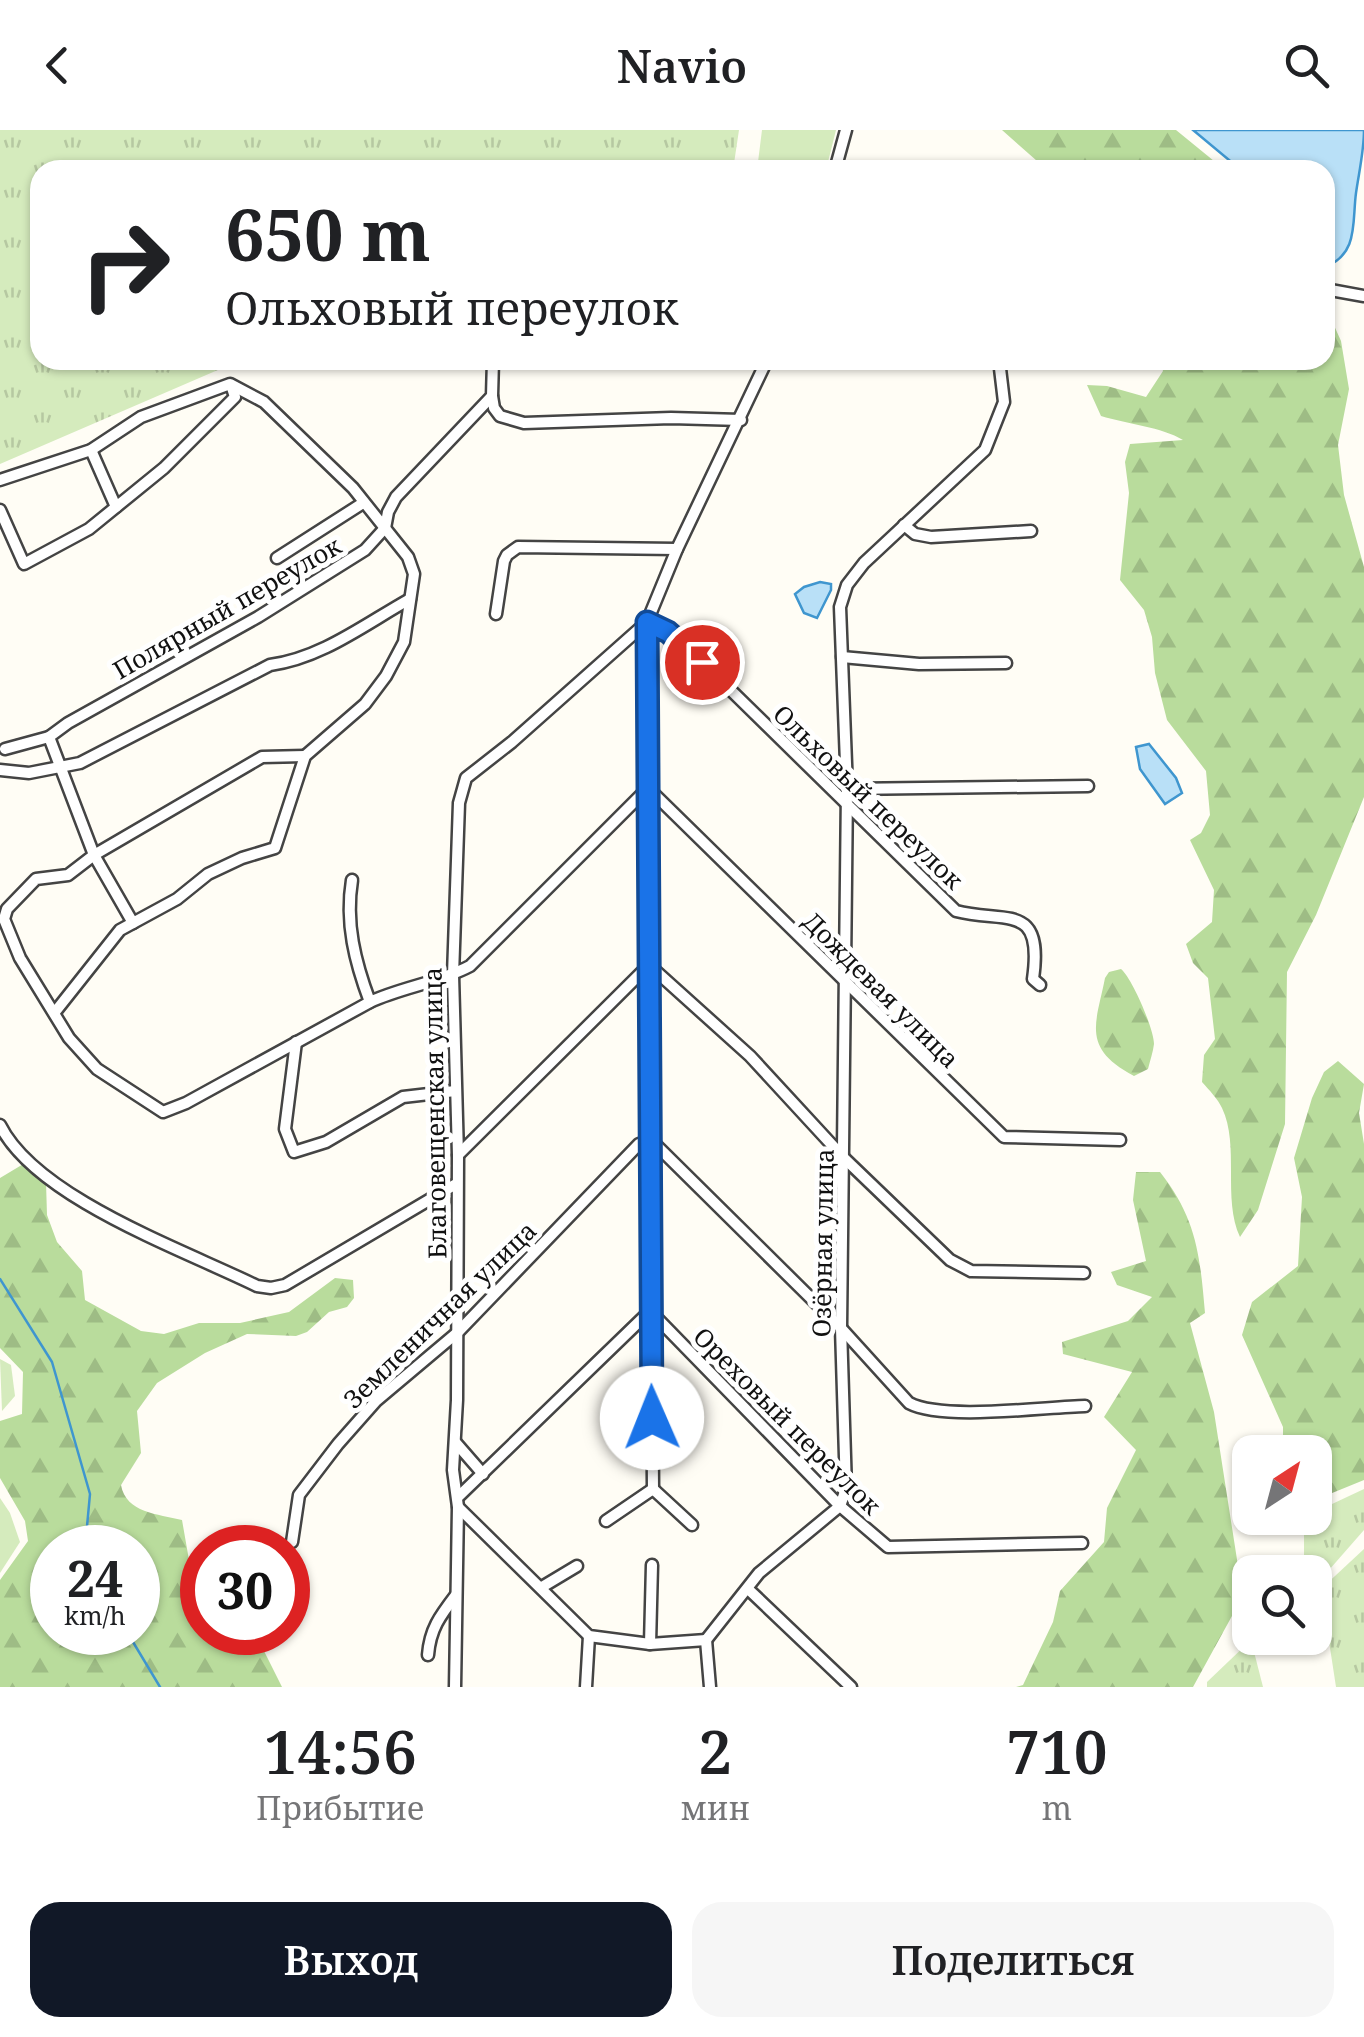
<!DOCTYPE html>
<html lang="ru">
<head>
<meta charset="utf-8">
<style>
	body { margin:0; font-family:"Noto Serif",serif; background:#f6f6f6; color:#202124; height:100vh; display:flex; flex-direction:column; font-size:38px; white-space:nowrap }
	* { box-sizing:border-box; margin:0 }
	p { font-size:32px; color:#757577 }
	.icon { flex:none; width:55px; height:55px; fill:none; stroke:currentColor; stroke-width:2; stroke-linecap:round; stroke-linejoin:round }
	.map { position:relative; height:1557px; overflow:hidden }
	.panel { display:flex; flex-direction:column; background:#fff; flex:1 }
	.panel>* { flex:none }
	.guide { position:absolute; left:30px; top:30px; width:1305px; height:210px; border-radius:30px; box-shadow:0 2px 8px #0004; background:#fff; color:#202124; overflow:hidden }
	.needle { width:65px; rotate:36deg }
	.fabs { position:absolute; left:1232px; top:1305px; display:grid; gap:20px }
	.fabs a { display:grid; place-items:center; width:100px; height:100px; border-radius:20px; background:#fff; box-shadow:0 2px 8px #0004; font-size:50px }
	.speed { position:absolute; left:30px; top:1395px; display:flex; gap:20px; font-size:50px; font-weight:700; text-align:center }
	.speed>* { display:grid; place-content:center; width:130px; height:130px; border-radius:50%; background:#fff; box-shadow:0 2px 8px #0004; line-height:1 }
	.speed small { font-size:25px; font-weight:400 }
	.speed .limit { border:15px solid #d22; background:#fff; color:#111 }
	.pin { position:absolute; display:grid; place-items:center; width:85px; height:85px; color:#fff; margin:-42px; border:5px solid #fff; border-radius:50%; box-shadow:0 2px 10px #0007 }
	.me { position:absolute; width:110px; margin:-55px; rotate:359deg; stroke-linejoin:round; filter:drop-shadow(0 0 8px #0008) }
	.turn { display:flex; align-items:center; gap:35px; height:210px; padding:0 30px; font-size:45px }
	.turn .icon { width:130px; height:130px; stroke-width:2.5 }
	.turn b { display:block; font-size:70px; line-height:85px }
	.eta { display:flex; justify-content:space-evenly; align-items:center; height:170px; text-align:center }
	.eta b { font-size:60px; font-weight:600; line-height:70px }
	.primary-button { display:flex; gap:20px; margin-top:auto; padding:20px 30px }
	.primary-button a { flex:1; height:115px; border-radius:30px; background:#111827; color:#fff; font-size:40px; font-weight:600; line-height:115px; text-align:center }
	.primary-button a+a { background:#f6f6f6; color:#202124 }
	header { display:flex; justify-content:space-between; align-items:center; height:130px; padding:0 30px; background:#fff; font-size:45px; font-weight:600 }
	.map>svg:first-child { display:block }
	.grass { fill:url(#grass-tufts) }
	.forest { fill:url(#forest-firs); fill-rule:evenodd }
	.park { fill:#d5ebbd }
	.water { fill:#b9e0f7; stroke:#3f96cf; stroke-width:2.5 }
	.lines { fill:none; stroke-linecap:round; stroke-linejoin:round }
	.stream { stroke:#3f96cf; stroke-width:2.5 }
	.minor-casing { stroke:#444; stroke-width:15 }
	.minor { stroke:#fff; stroke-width:10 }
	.route-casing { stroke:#114b97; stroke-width:25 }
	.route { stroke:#1a73e8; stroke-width:18 }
	.labels { text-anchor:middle; stroke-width:10; stroke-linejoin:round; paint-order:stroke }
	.street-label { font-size:25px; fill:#111; stroke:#fff }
</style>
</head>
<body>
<header><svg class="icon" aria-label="back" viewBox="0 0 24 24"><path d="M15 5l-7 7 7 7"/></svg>Navio<svg class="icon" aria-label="search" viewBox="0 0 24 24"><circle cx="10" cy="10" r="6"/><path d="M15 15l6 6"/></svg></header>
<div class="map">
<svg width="1364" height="1557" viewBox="0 0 1364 1557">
	<defs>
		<pattern id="grass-tufts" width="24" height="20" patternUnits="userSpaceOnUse" patternTransform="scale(2.5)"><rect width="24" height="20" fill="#d5ebbd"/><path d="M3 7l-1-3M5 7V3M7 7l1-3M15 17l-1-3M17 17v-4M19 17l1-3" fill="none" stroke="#b6c8a1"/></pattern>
		<pattern id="forest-firs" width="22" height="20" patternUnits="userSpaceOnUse" patternTransform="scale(2.5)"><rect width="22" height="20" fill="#b9dc9c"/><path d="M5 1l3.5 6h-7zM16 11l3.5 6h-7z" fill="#9ebc85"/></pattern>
	</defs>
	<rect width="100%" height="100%" fill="#fffdf5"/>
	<g class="grass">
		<path d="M0,0h739l-6,40h-693v190h201l-241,104z"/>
		<path d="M1364,1359v41l-49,56v-14h-11v-54h11v-6z"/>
		<path d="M1364,1419v138h-28l-15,-98z"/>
		<path d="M1251,1510l12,47h-56v-5z"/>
	</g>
	<g class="forest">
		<path d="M1002,0h174l49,40h-183l-5,-9z"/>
		<path d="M1325,189l7,2 9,20 8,48 -11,56 6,50 20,72v230l-48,118 -29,57 -2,152 -27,86 -18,27c-18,-39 0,-91 -18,-129 -4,-9 -13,-18 -20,-26l2,-27 11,-16 -7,-61 -15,-15 -7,-19 26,-22 2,-32 -24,-50 11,-7 9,-18 -4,-44 -39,-51 -12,-47 -3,-36 -8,-27 -24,-30 9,-87 -4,-31 5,-18 53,-4c-21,-13 -56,-16 -82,-24l-14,-31 20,1 39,11 17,-26 -3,-11h165z"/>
		<path d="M1121,839c11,9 33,60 33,75 -1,8 -4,17 -6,25l-14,7c-53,-28 -38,-52 -29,-98l4,-6z"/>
		<path d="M1338,931l26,23 -5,29 5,31v336l-49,20v-48h-32v-25l-41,-92 10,-33 46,-36 4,-69 -8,-39 18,-60 12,-26z"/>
		<path d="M30,1030l16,22 1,33 10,27 25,29 3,29 56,31 23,3 35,-11h41l49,-11 46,-34 18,2 1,18 -7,9 -18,5 -22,20 -11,4 -49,-2 -42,19 -48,30 -20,28 4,42 -20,32c5,28 37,29 61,35l7,40 13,21v51l47,1 14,16 19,38h-282v-107l28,-39 -3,-20 -25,-43v-57l22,-7 1,-42 -23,-24v-170zM52,1418h86v84h-86z"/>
		<path d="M1136,1042h24c37,47 40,84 45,141l-15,10 24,89 24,154v39l-45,82h-177l7,-2 30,-63 7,-31 44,-49 3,-34 29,-58 -32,-33 28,-45 -69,-18 -1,-12 66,-21 24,-24 -35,-12 -6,-13 35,-11 -13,-61z"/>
	</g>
	<g class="park">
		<path d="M762,0h74l-10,40h-69z"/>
		<path d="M0,1229l11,6 4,31 -13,15z"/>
		<path d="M0,1368l10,15 10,29 -20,31z"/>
	</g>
	<g class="water">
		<path d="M1193,0h171c0,21 -5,42 -8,63 -4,29 3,61 -31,74v-97h-84z"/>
		<path d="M820,452l11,2v6l-14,28 -13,-5 -9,-19 9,-7z"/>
		<path d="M1149,614l27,34 6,15 -17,11 -25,-35 -4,-22z"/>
	</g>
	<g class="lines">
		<g class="stream">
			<path d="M0,1149l52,83 38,132 -5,54"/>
			<path d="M127,1502l33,55"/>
		</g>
		<defs>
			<g id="minor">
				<path d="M835,40l11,-40"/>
				<path d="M1325,159l39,7"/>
				<path d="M492,266l2,12 6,8 24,7 147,-5 70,2"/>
				<path d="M91,320l25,57"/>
				<path d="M0,350l91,-30 50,-33 89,-33 34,18 89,86 55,69 6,17 -10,68 -18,34 -21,28 -60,52 -30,92 -33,10 -34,16 -31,25 -57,31 -65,82"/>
				<path d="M0,380l24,54 65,-35 75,-61 71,-71 -4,-12"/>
				<path d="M904,395l11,9 16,3 100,-6"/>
				<path d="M277,428l86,-55"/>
				<path d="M496,484l8,-53 3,-6 11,-8 159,2"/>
				<path d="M647,492l21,10 34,30 254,249c49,13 88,-10 77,68l7,6"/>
				<path d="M842,527l77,7 87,-1"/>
				<path d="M5,619l44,-12"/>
				<path d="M305,626l-43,1 -168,98 -26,20 -32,4 -29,30 -3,10 16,39 49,80 28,31 66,43 23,-9 184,-101c32,-15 68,-19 100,-36l178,-178 356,349 116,3"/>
				<path d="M0,640l29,3 51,-10 190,-98c52,-7 95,-41 140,-66"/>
				<path d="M847,659l241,-3"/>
				<path d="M352,750c-7,43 3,82 18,122"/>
				<path d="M133,793l-39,-68 -45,-118 19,-14 190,-106 107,-67 20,-22 3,-16 8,-15 96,-101 1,-36"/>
				<path d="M296,912l-11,87 9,23 32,-10 77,-45 52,-6"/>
				<path d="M0,995c36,73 184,125 257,161l14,2 14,-3 171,-101"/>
				<path d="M458,1025l191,-190 101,91 94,102 106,102 21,11 113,2"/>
				<path d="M456,1313l27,31"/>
				<path d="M653,1359l-6,-867 30,-73 90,-189"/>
				<path d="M653,1359l39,36"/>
				<path d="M458,1367l192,-186 190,195 48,41 194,-4"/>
				<path d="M458,1377l131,129 61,8 56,-4"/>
				<path d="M606,1391l47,-32"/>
				<path d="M292,1412l7,-47 39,-51 38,-43 82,-69 181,-188 12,-4 190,188 68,75c34,18 134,4 176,3"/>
				<path d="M542,1457l35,-21"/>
				<path d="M748,1459l103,98"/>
				<path d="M706,1510l53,-67 81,-67 6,-17 -5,-161 6,-539 -7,-182 7,-22 17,-22 121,-113 19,-48 -5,-42"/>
				<path d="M706,1510l4,47"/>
				<path d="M650,1514l2,-79"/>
				<path d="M428,1525c2,-26 12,-39 28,-60"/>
				<path d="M455,1557l3,-180 -5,-37 4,-70 1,-245 -5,-180 6,-172 7,-25 46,-36 135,-120"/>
				<path d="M586,1557l3,-51"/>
			</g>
		</defs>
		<use href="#minor" class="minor-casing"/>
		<use href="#minor" class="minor"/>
	</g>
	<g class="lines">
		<defs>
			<path id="route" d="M652,1288l-5,-796 21,10 34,30"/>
		</defs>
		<use href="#route" class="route-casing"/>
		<use href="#route" class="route"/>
	</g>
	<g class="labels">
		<g class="street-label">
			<text transform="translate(227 478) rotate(-30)" y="9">Полярный переулок</text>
			<text transform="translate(868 667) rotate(44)" y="9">Ольховый переулок</text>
			<text transform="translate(881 860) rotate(45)" y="9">Дождевая улица</text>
			<text transform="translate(435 983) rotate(-91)" y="9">Благовещенская улица</text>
			<text transform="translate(823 1113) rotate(-89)" y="9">Озёрная улица</text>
			<text transform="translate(440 1185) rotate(-44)" y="9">Земленичная улица</text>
			<text transform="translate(787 1291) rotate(45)" y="9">Ореховый переулок</text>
		</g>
	</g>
</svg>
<div class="fabs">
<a><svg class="needle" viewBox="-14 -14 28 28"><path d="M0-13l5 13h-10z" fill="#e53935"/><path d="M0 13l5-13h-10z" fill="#757577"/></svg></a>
<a><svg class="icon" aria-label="search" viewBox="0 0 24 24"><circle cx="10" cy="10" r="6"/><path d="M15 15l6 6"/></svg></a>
</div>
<div class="speed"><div>24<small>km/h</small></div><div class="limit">30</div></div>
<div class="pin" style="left:702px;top:532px;background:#d93025"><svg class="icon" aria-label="arrive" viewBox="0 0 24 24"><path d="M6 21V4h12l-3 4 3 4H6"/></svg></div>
<svg class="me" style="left:652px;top:1288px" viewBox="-20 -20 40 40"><circle r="19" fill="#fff"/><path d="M0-13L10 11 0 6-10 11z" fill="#1a73e8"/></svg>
<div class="guide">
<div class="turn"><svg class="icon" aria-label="right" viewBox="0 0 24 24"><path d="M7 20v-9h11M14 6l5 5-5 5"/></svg><div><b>650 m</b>Ольховый переулок</div></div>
</div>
</div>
<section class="panel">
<div class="eta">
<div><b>14:56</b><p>Прибытие</p></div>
<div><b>2</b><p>мин</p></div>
<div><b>710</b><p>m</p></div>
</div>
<div class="primary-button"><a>Выход</a><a>Поделиться</a></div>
</section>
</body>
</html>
